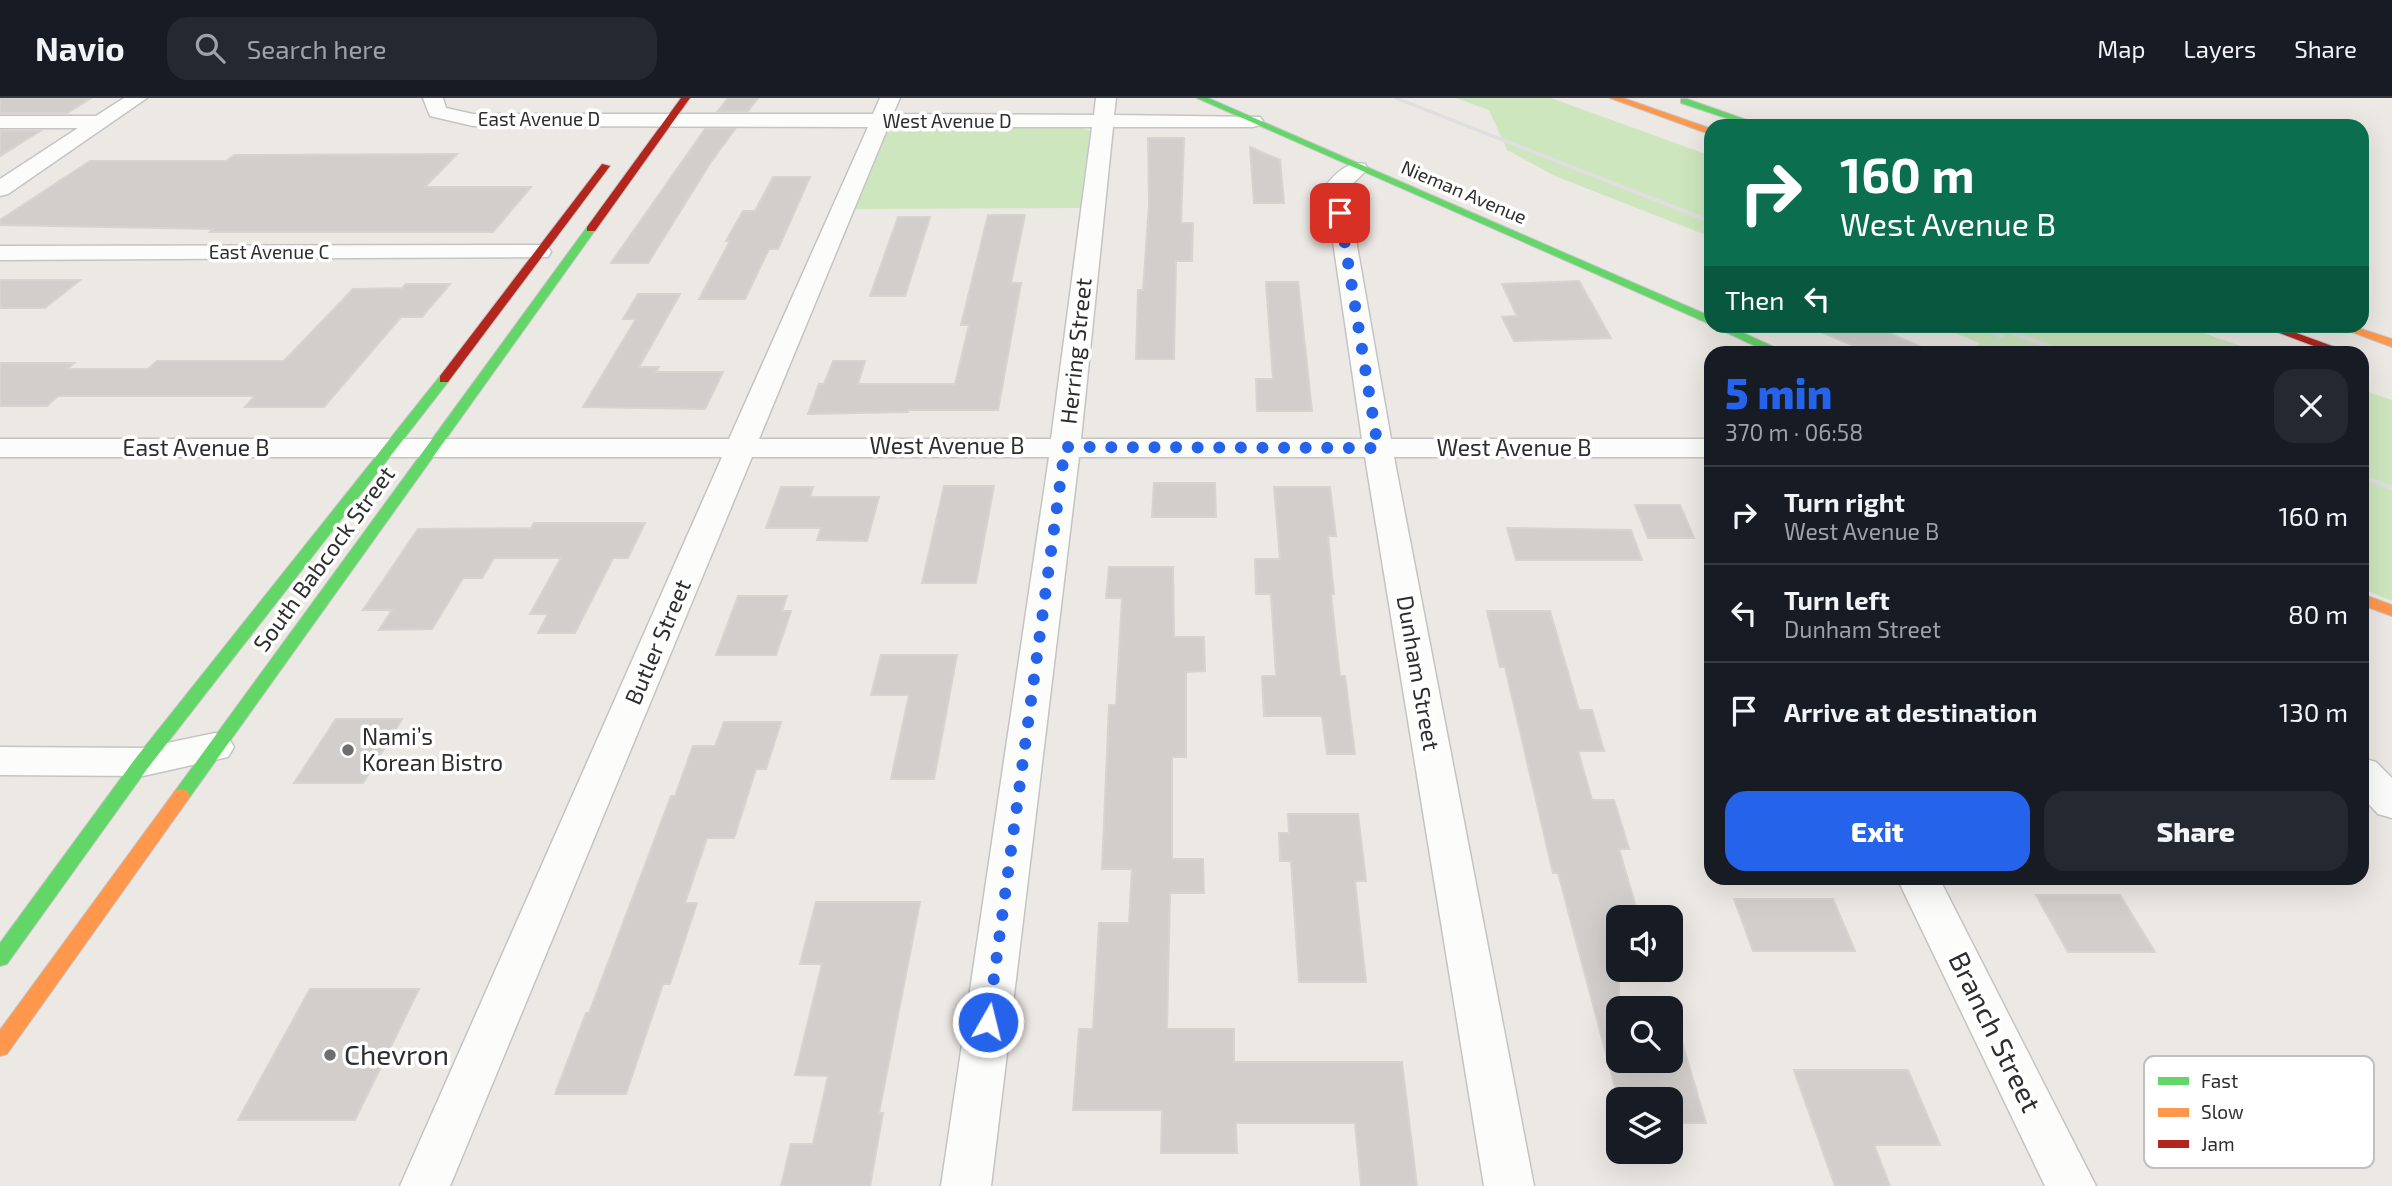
<!DOCTYPE html>
<html lang="en">
<head>
<meta charset="utf-8">
<style>
	body { margin:0; font-family:"Exo 2",sans-serif; background:#242831; color:#f1f3f6; height:100vh; display:flex; flex-direction:column; font-size:26px; white-space:nowrap }
	* { box-sizing:border-box; margin:0 }
	p { font-size:23px; color:#9ea1a6 }
	.icon { flex:none; width:38px; height:38px; fill:none; stroke:currentColor; stroke-width:2; stroke-linecap:round; stroke-linejoin:round }
	.map { position:relative; flex:1; overflow:hidden }
	.details { position:absolute; left:1704px; top:248px; width:665px; height:539px; display:flex; flex-direction:column; background:#171b24; border-radius:21px; box-shadow:0 7px 28px #0002 }
	.details>* { flex:none }
	.top-card { position:absolute; left:1704px; top:21px; width:665px; height:214px; border-radius:21px; box-shadow:0 7px 28px #0002; background:#0b6e4f; color:#fff; overflow:hidden }
	.fabs { position:absolute; left:1606px; top:807px; display:grid; gap:14px }
	.fabs a { display:grid; place-items:center; width:77px; height:77px; border-radius:14px; background:#171b24; box-shadow:0 7px 28px #0002; font-size:35px }
	.pin { position:absolute; display:grid; place-items:center; width:60px; height:60px; color:#fff; margin:-30px; border-radius:14px; box-shadow:0 4px 10px #0006 }
	.me { position:absolute; width:77px; margin:-38px; rotate:8deg; stroke-linejoin:round; filter:drop-shadow(0 0 5px #0008) }
	.turn { display:flex; align-items:center; gap:24px; height:147px; padding:0 21px; font-size:32px }
	.turn .icon { width:91px; height:91px; stroke-width:2.5 }
	.turn b { display:block; font-size:49px; line-height:60px }
	.then { display:flex; align-items:center; height:66px; padding:0 21px; background:#0003; gap:14px; font-size:26px }
	.round { display:grid; place-items:center; flex:none; width:74px; height:74px; border-radius:21px; background:#242831 }
	.headline { display:flex; align-items:center; justify-content:space-between; height:119px; padding:0 21px }
	h1 { font-size:42px; font-weight:800; line-height:52px; color:#2563eb }
	.button { display:flex; gap:14px; margin-top:auto; padding:14px 21px }
	.button a { flex:1; height:80px; border-radius:21px; background:#2563eb; color:#fff; font-size:28px; font-weight:800; line-height:80px; text-align:center }
	.button a+a { background:#242831; color:#f1f3f6 }
	ul { padding:0; list-style:none }
	li { display:flex; align-items:center; gap:21px; height:98px; padding:0 21px; border-top:2px solid #363941 }
	li div { flex:1 }
	li b { display:block; font-size:26px }
	li em { font-style:normal }
	header { display:flex; align-items:center; gap:42px; box-sizing:border-box; height:98px; padding:0 35px; background:#171b24; border-bottom:2px solid #363941 }
	header strong { font-size:33px }
	nav { display:flex; gap:38px; margin-inline-start:auto; font-size:24px }
	.search { width:490px; height:63px; background:#242831; display:flex; align-items:center; gap:18px; box-sizing:border-box; padding:0 24px; border-radius:21px; color:#9ea1a6; font-size:26px }
	.map>svg:first-child { display:block }
	.green { fill:#cee6be }
	.building { fill:#d1cecb; stroke:#d7d4d0; stroke-width:2 }
	.lines { fill:none; stroke-linecap:round; stroke-linejoin:round }
	.street-casing { stroke:#c5c4c5; stroke-width:3 }
	.fast-casing { stroke:#c5c4c5; stroke-width:2 }
	.slow-casing { stroke:#c5c4c5; stroke-width:2 }
	.jam-casing { stroke:#c5c4c5; stroke-width:2 }
	.street { fill:#fcfcfb; fill-rule:evenodd }
	.fast { fill:#63d668; fill-rule:evenodd }
	.slow { fill:#ff974d; fill-rule:evenodd }
	.jam { fill:#b3261e; fill-rule:evenodd }
	.rail-far1 { stroke:#dfdfe1; stroke-width:3.5 }
	.rail { stroke:#dfdfe1; stroke-width:4.5 }
	.route { stroke:#2563eb; stroke-width:12; stroke-dasharray:0 21.6 }
	.poi-dot { fill:#706f6e; stroke:#fff; stroke-width:2.5 }
	.labels { text-anchor:middle; stroke-width:7; stroke-linejoin:round; paint-order:stroke }
	.far-street-label { font-size:19px; fill:#2e2e2e; stroke:#fff }
	.street-label { font-size:23px; fill:#2e2e2e; stroke:#fff }
	.poi-label { font-size:23px; fill:#2e2e2e; stroke:#fff; text-anchor:start }
	.near-street-label { font-size:28px; fill:#2e2e2e; stroke:#fff }
	.near-poi-label { font-size:28px; fill:#2e2e2e; stroke:#fff; text-anchor:start }
	.key { fill:#fff; stroke:#c0c0c0; stroke-width:2 }
	.key-label { font-size:19px; fill:#2e2e2e }
</style>
</head>
<body>
<header>
<strong>Navio</strong>
<div class="search"><svg class="icon" aria-label="search" viewBox="0 0 24 24"><circle cx="10" cy="10" r="6"/><path d="M15 15l6 6"/></svg>Search here</div>
<nav><a>Map</a><a>Layers</a><a>Share</a></nav>
</header>
<div class="map">
<svg width="2392" height="1088" viewBox="0 0 2392 1088">
	<rect width="100%" height="100%" fill="#ece8e4"/>
	<g class="green">
		<path d="M1456,0h95l160,58v81l-156,-61 -48,-26 -18,-40z"/>
		<path d="M901,28l177,1 12,4 -10,77 -226,1 32,-79z"/>
		<path d="M1937,228h246l78,27h-295l14,-10z"/>
		<path d="M2362,292l30,10v201l-29,-12z"/>
	</g>
	<g class="building">
		<path d="M0,0h91l-24,15h-67z"/>
		<path d="M728,0h30l-10,13h-30z"/>
		<path d="M705,31h30l-24,33 -63,101h-37z"/>
		<path d="M0,33h40l-40,25z"/>
		<path d="M1148,40h36l-3,85h12l-1,38h-16l-2,98h-38l2,-69h5l6,-86z"/>
		<path d="M1250,49l30,13 4,43h-30z"/>
		<path d="M457,56l-32,33h106l-38,45h-283l3,-3 -213,-4v-5l90,-59h136l8,-6z"/>
		<path d="M773,79h37l-32,72h-9l-24,50h-46l31,-58h-4l17,-30h12z"/>
		<path d="M988,117h37l-14,68h10l-23,127h-90v2l-100,2 11,-30h5l9,-23h32l-7,23h97l14,-59h-8z"/>
		<path d="M898,119h32l-25,79h-35z"/>
		<path d="M0,182h80l-35,28h-45z"/>
		<path d="M1579,183l32,57 -97,3 -12,-24 15,-1 -15,-32z"/>
		<path d="M1266,184h32l14,129h-55l-1,-32h17z"/>
		<path d="M406,186h44l-28,33h-21l-77,90h-79l10,-11h-197l-11,10h-47v-43h74l-7,6h81l9,-8h127l69,-72 49,-1z"/>
		<path d="M638,196h42l-41,73h20l-3,5h67l-18,37 -122,-2 53,-88h-13z"/>
		<path d="M1807,228h65l66,28h-65z"/>
		<path d="M1154,385h61l1,34h-64z"/>
		<path d="M944,388h50l-18,97h-54z"/>
		<path d="M781,389h32l-3,10h69l-12,44 -50,-1 4,-12h-55z"/>
		<path d="M1274,389h56l6,49h-8l6,58h-3l9,82h5l10,78h-28l-5,-38h-58l-2,-40h14l-5,-82h-15l-1,-35h25z"/>
		<path d="M1635,407h45l14,33h-46z"/>
		<path d="M534,425h111l-17,35h-15l-38,75h-37l10,-19h-18l31,-56h-67l-12,20h-19l-31,51 -53,1 13,-20h-29l55,-81 113,-1z"/>
		<path d="M1507,430l124,2 11,30h-126z"/>
		<path d="M1109,469h64l1,70h30l1,34 -19,1v85h-14v102h31l1,34h-34l-3,136h67v33h168l15,124h-56l-6,-63h-119l1,30h-76l1,-43h-89l6,-81h14l6,-106h30l3,-54h-30l7,-164h7l6,-107h-16z"/>
		<path d="M738,498h49l-5,15h9l-15,44h-60z"/>
		<path d="M1487,513h63l29,99h13l12,41h-26l14,49h22l15,49h-10l20,68h-20v143h52v-31l7,-1 28,95h-35v-24h-53l-60,-226h-5l-48,-206h-5z"/>
		<path d="M881,557h76l-23,124h-43l18,-84h-38z"/>
		<path d="M336,621h66l-39,64h-69z"/>
		<path d="M724,624h57l-15,47h-10l-22,69h-27l-22,65h12l-27,81h-7l-37,110h-71l31,-81h3l82,-217h4l18,-50h22z"/>
		<path d="M1288,716h70l8,67h-11l11,101h-67l-8,-121h-11l-1,-28h10z"/>
		<path d="M2036,797h84l35,57h-87z"/>
		<path d="M1734,801h99l22,52h-102z"/>
		<path d="M816,804h104l-41,211h4l-13,73h-89l10,-42h22l15,-68 -33,-1 27,-111h-22z"/>
		<path d="M310,891h109l-64,131h-117z"/>
		<path d="M1794,972h114l32,75h-66l16,41h-55z"/>
	</g>
	<g class="lines">
		<defs>
			<g id="street">
				<path d="M124,0h23l-139,96 -8,2v-17l78,-51h-78v-12h96z"/>
				<path d="M423,0h20l3,10 27,6h400l7,-16h20l-7,16 201,1 2,-17h20l-2,17 146,2 3,4 -3,4 -7,2h-140l-32,312h281l-37,-252c9,-13 24,-27 40,-23l3,5 -21,20 44,250h321v18h-318l140,729h-50l-119,-729h-286l-88,729h-50l108,-729h-297l-302,729h-50l322,-729h-722v-18h729l139,-312 -395,-1 -43,-10zM888,29h204l-41,312h-292z"/>
				<path d="M539,147l9,2 3,5 -3,5 -548,3v-14z"/>
				<path d="M215,635l13,4 6,10 -6,10 -85,19 -143,-1v-28l143,1z"/>
				<path d="M2362,660l14,4 16,16v40l-14,-4 -16,-17z"/>
				<path d="M1897,780h42l157,308h-51z"/>
			</g>
			<g id="fast">
				<path d="M1197,0h11l504,219v8z"/>
				<path d="M1681,1h6l77,27h-14l-69,-23z"/>
				<path d="M587,129l9,2 -409,572 -6,2 -6,-2 -3,-5 3,-5z"/>
				<path d="M1713,228h15l61,28h-17z"/>
				<path d="M444,277l6,4 -2,3 -301,387 -140,195 -7,2v-23l135,-184 305,-383z"/>
			</g>
			<g id="slow">
				<path d="M1610,0h13l89,31v6z"/>
				<path d="M2336,228h16l40,13v8z"/>
				<path d="M2362,496l30,11v11l-30,-11z"/>
				<path d="M181,691l6,2 3,5 -3,5 -180,253 -7,2v-26l175,-239z"/>
			</g>
			<g id="jam">
				<path d="M681,0h9l-95,133h-8v-4z"/>
				<path d="M602,66l8,2 -162,216h-8v-6z"/>
				<path d="M2261,228h16l77,28h-19z"/>
			</g>
		</defs>
		<use href="#street" class="street-casing"/>
		<use href="#fast" class="fast-casing"/>
		<use href="#slow" class="slow-casing"/>
		<use href="#jam" class="jam-casing"/>
		<use href="#street" class="street"/>
		<use href="#fast" class="fast"/>
		<use href="#slow" class="slow"/>
		<use href="#jam" class="jam"/>
		<path class="rail-far1" d="M1396,0l316,124"/>
		<g class="rail">
			<path d="M1976,228l26,10"/>
			<path d="M1995,228l73,28"/>
			<path d="M2362,379l30,11"/>
		</g>
	</g>
	<g class="lines">
		<path class="route" d="M988,924l77,-575 313,1 -38,-235"/>
	</g>
	<g class="poi-dot">
		<circle cx="348" cy="652" r="7"/>
		<circle cx="330" cy="957" r="7"/>
	</g>
	<g class="labels">
		<g class="far-street-label">
			<text x="539" y="28">East Avenue D</text>
			<text x="947" y="30">West Avenue D</text>
			<text transform="translate(1464 94) rotate(23)" y="7">Nieman Avenue</text>
			<text x="269" y="161">East Avenue C</text>
		</g>
		<g class="street-label">
			<text transform="translate(1076 253) rotate(-84)" y="8">Herring Street</text>
			<text x="947" y="356">West Avenue B</text>
			<text x="196" y="358">East Avenue B</text>
			<text x="1514" y="358">West Avenue B</text>
			<text transform="translate(324 461) rotate(-54)" y="8">South Babcock Street</text>
			<text transform="translate(658 544) rotate(-67)" y="8">Butler Street</text>
			<text transform="translate(1418 575) rotate(80)" y="8">Dunham Street</text>
		</g>
		<g class="poi-label">
			<text x="362" y="647">Nami’s<tspan x="362" dy="26">Korean Bistro</tspan></text>
		</g>
		<g class="near-street-label">
			<text transform="translate(1995 934) rotate(64)" y="10">Branch Street</text>
		</g>
		<g class="near-poi-label">
			<text x="344" y="967">Chevron</text>
		</g>
	</g>
	<rect x="2144" y="958" width="230" height="112" rx="10" class="key"/>
	<rect x="2158" y="979" width="31" height="8" fill="#63d668"/>
	<rect x="2158" y="1010" width="31" height="9" fill="#ff974d"/>
	<rect x="2158" y="1042" width="31" height="8" fill="#b3261e"/>
	<g class="key-label">
		<text x="2201" y="990">Fast</text>
		<text x="2201" y="1021">Slow</text>
		<text x="2201" y="1053">Jam</text>
	</g>
</svg>
<div class="fabs">
<a><svg class="icon" aria-label="sound" viewBox="0 0 24 24"><path d="M4 9h4l5-4v14l-5-4H4zM17 9q2 3 0 6"/></svg></a>
<a><svg class="icon" aria-label="search" viewBox="0 0 24 24"><circle cx="10" cy="10" r="6"/><path d="M15 15l6 6"/></svg></a>
<a><svg class="icon" aria-label="layers" viewBox="0 0 24 24"><path d="M12 4l9 5-9 5-9-5zM3 14l9 5 9-5"/></svg></a>
</div>
<div class="pin" style="left:1340px;top:115px;background:#d93025"><svg class="icon" aria-label="arrive" viewBox="0 0 24 24"><path d="M6 21V4h12l-3 4 3 4H6"/></svg></div>
<svg class="me" style="left:988px;top:924px" viewBox="-20 -20 40 40"><circle r="17" fill="#2563eb" stroke="#fff" stroke-width="3"/><path d="M0-11L8 9 0 5-8 9z" fill="#fff"/></svg>
<div class="top-card">
<div class="turn"><svg class="icon" aria-label="right" viewBox="0 0 24 24"><path d="M7 20v-9h11M14 6l5 5-5 5"/></svg><div><b>160 m</b>West Avenue B</div></div>
<div class="then">Then<svg class="icon" aria-label="left" viewBox="0 0 24 24"><path d="M17 20v-9H6M10 6l-5 5 5 5"/></svg></div>
</div>
<section class="details">
<div class="headline"><div><h1>5 min</h1><p>370 m · 06:58</p></div><a class="round"><svg class="icon" aria-label="close" viewBox="0 0 24 24"><path d="M6 6l12 12M18 6L6 18"/></svg></a></div>
<ul>
<li><svg class="icon" aria-label="right" viewBox="0 0 24 24"><path d="M7 20v-9h11M14 6l5 5-5 5"/></svg><div><b>Turn right</b><p>West Avenue B</p></div><em>160 m</em></li>
<li><svg class="icon" aria-label="left" viewBox="0 0 24 24"><path d="M17 20v-9H6M10 6l-5 5 5 5"/></svg><div><b>Turn left</b><p>Dunham Street</p></div><em>80 m</em></li>
<li><svg class="icon" aria-label="arrive" viewBox="0 0 24 24"><path d="M6 21V4h12l-3 4 3 4H6"/></svg><div><b>Arrive at destination</b></div><em>130 m</em></li>
</ul>
<div class="button"><a>Exit</a><a>Share</a></div>
</section>
</div>
</body>
</html>
